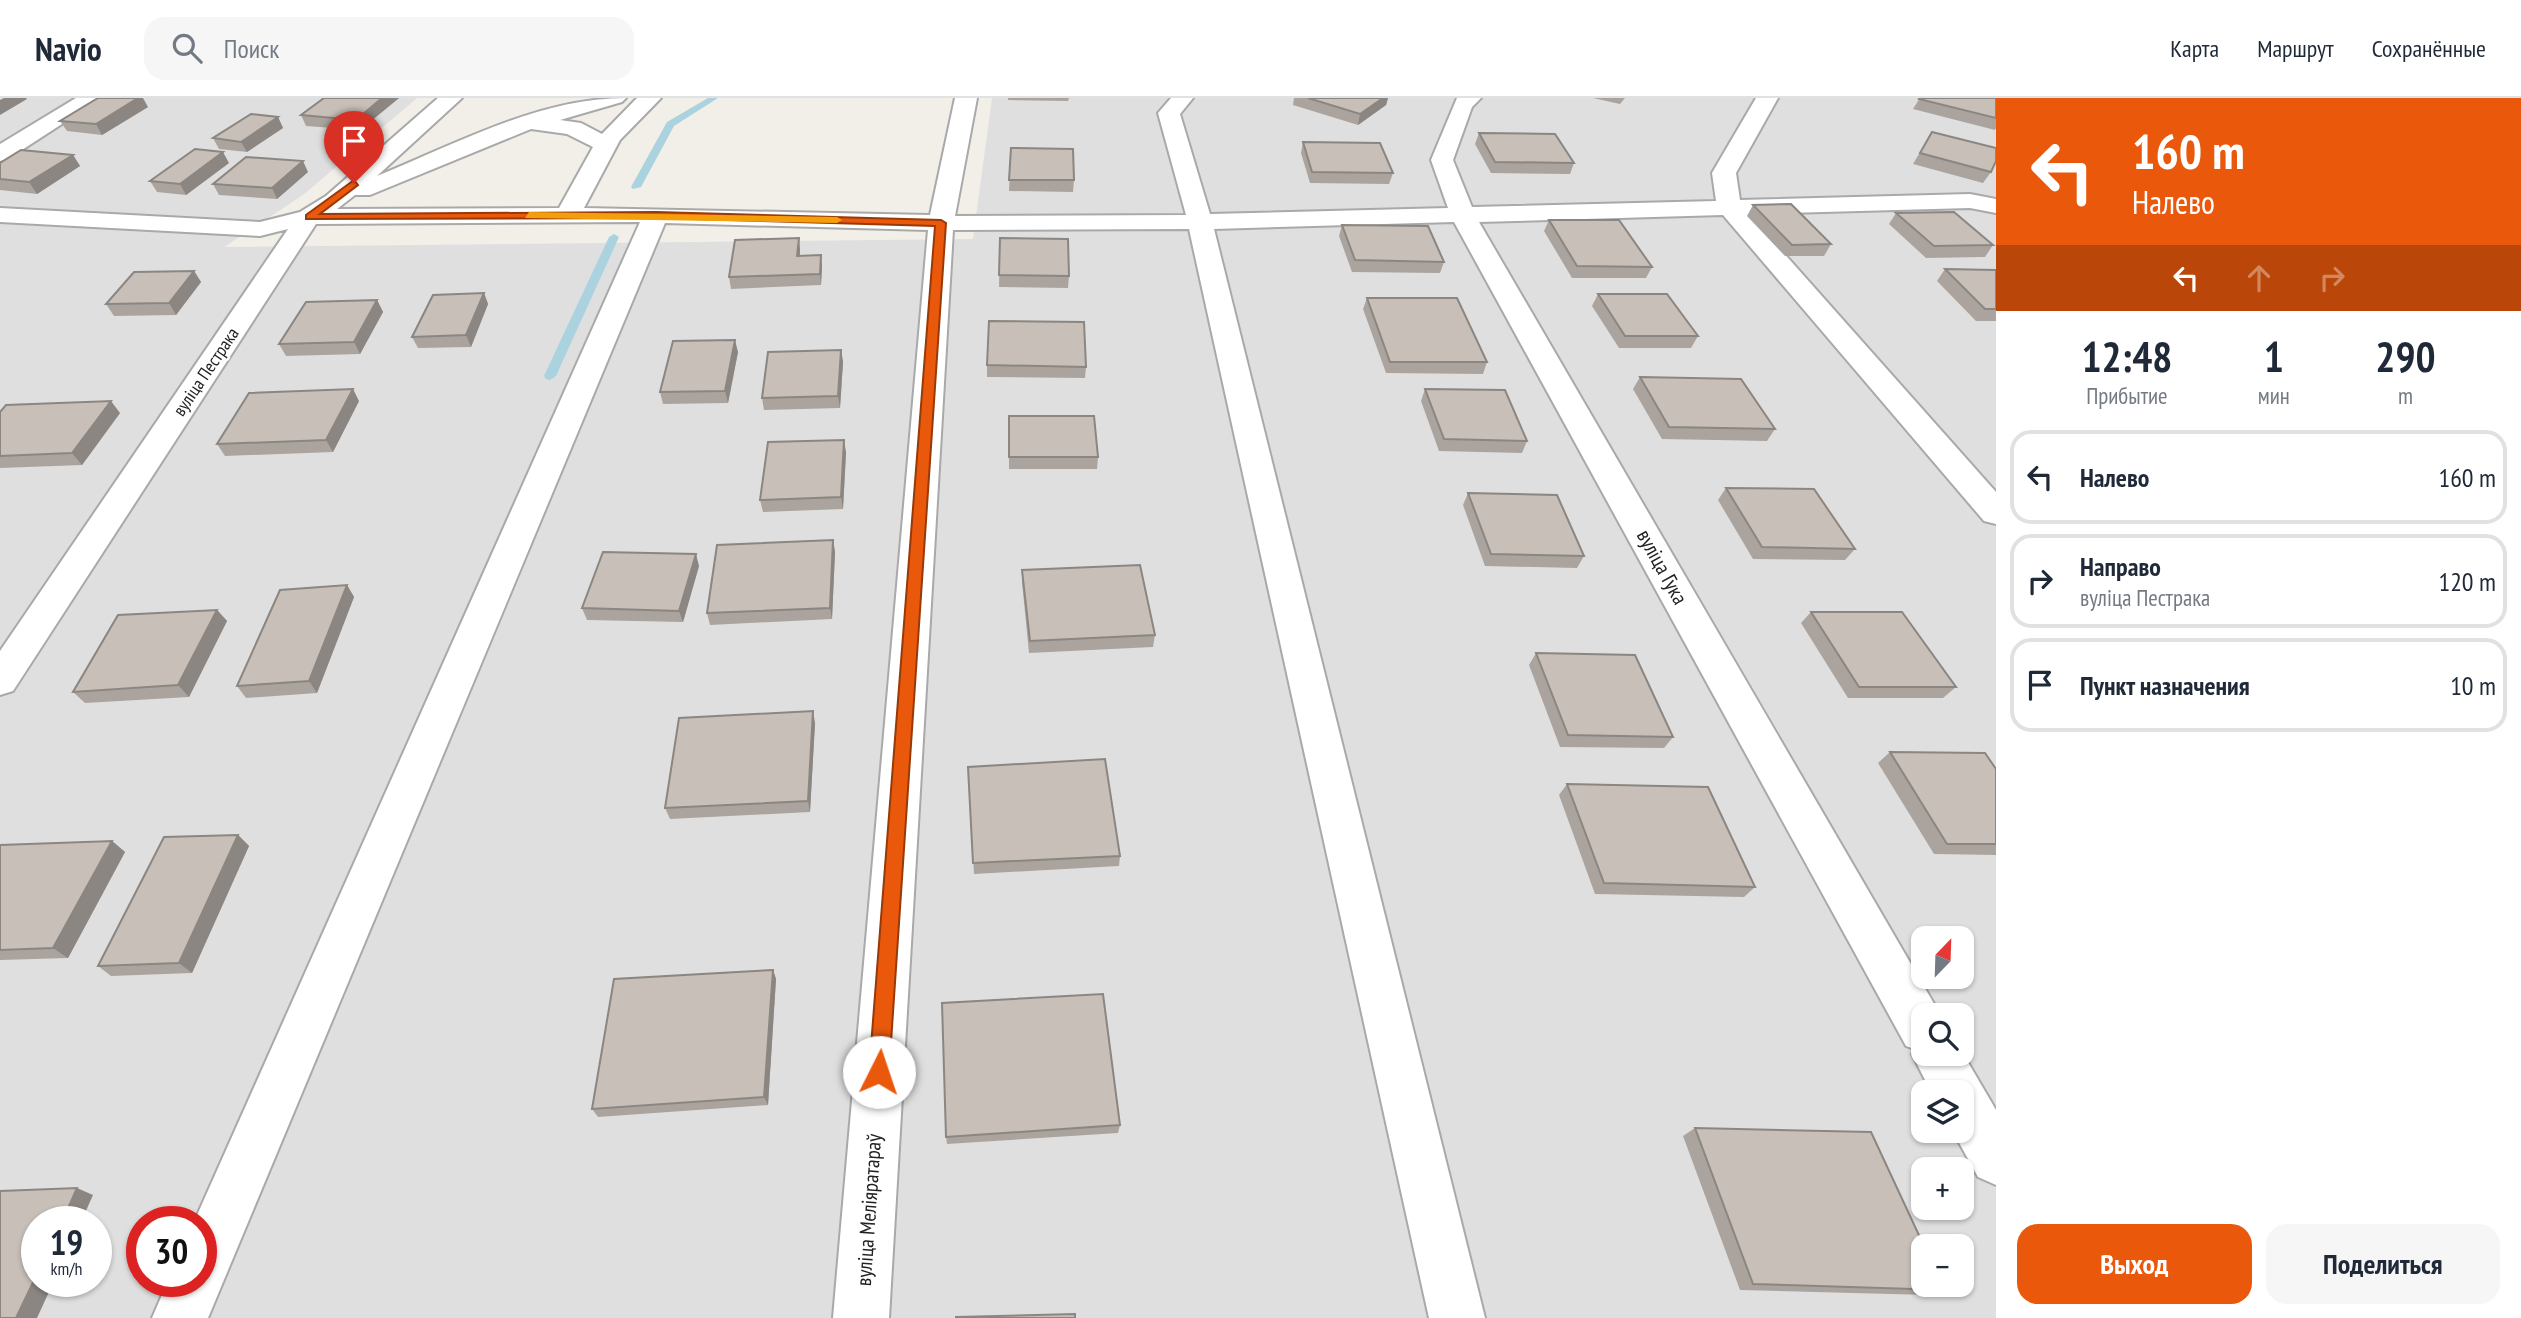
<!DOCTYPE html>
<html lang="ru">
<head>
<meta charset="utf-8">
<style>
	body { margin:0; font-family:"PT Sans Narrow",sans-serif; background:#f6f6f7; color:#1f2937; height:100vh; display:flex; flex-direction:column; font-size:26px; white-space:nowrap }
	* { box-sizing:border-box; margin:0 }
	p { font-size:23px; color:#747a83 }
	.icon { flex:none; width:38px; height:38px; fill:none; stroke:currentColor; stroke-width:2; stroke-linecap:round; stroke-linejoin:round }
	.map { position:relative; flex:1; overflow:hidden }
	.sheet { display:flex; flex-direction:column; background:#fff; width:525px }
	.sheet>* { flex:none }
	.hud { background:#ea580c; color:#fff; overflow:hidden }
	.needle { width:46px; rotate:23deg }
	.buttons { position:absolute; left:1911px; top:828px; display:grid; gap:14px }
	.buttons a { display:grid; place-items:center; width:63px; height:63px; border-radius:14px; background:#fff; box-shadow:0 2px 5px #0004; font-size:35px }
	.speed { position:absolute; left:21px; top:1108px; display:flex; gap:14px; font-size:35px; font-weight:700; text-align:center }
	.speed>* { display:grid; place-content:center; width:91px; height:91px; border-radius:50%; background:#fff; box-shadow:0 2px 5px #0004; line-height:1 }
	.speed small { font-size:18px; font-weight:400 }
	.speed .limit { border:10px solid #d22; background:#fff; color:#111 }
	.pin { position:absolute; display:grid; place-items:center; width:60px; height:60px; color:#fff; margin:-72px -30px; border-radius:50% 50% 50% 0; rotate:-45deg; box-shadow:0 0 7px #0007 }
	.pin .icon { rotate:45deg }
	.me { position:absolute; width:77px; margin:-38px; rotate:4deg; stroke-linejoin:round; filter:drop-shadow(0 0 5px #0008) }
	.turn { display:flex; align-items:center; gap:24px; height:147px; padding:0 21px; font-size:32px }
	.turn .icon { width:91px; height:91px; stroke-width:2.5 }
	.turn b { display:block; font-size:49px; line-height:60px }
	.lanes { display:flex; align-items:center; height:66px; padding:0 21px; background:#0003; justify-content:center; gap:35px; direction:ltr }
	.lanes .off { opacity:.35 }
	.eta { display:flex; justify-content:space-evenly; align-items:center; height:119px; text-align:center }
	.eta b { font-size:42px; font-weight:700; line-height:49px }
	.button { display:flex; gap:14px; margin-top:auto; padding:14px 21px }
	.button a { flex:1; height:80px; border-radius:21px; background:#ea580c; color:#fff; font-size:28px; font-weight:700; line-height:80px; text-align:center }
	.button a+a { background:#f6f6f7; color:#1f2937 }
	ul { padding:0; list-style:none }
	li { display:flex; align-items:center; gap:21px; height:94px; margin:0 14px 10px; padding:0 7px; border:4px solid #e0e1e3; border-radius:21px }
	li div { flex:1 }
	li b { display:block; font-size:26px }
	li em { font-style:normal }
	header { display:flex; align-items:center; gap:42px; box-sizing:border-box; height:98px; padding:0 35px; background:#fff; border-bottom:2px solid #e0e1e3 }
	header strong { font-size:33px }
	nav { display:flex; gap:38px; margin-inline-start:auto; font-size:24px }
	.search { width:490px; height:63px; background:#f6f6f7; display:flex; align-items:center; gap:18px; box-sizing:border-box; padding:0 24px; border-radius:21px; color:#747a83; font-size:26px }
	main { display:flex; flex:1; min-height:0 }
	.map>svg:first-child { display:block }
	.residential { fill:#e0dfdf; fill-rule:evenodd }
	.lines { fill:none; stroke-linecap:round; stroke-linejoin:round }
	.stream { fill:#aad3df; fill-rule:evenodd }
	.minor-casing { stroke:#a9a9a9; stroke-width:4 }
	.minor { fill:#fff; fill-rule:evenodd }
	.wall { fill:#aba49e }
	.shaded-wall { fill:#8b8681 }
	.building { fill:#c7bfb8; stroke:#8b8681; stroke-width:2 }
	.route { fill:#ea580c; stroke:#983908; stroke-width:2 }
	.slow { fill:#f59e0b }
	.labels { text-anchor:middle; stroke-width:5; stroke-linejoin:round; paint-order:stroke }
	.far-street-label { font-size:18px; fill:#222; stroke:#fff }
	.street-label { font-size:21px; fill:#222; stroke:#fff }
</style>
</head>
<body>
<header>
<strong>Navio</strong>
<div class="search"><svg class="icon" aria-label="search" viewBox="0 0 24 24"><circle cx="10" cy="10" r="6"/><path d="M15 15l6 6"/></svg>Поиск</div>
<nav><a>Карта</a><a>Маршрут</a><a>Сохранённые</a></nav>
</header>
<main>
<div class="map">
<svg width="1996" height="1220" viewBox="0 0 1996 1220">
	<rect width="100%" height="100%" fill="#f2efe9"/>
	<path class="residential" d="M0,0h417l-114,97 -79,52 749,-8 19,-141h1004v1220h-1996zM1923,840h39v38h-39zM1923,917h39v39h-39zM1923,994h39v38h-39zM1923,1071h39v39h-39zM37,1124h59v59h-59zM142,1124h59v59h-59zM1923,1148h39v38h-39z"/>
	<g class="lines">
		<g class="stream">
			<path d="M708,0h10l-44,28 -33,61 -8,2 -2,-2 36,-65z"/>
			<path d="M614,136l5,3 -63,139 -6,4 -4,-1 -2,-3 65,-139z"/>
		</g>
		<defs>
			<g id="minor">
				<path d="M76,0h26l-94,61 -8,2v-17z"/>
				<path d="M438,0h24l-85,78c79,-32 162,-78 249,-78l-4,4 -62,18 21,3 21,11 35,-36h24l-41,42 -36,68 346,7 25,-117h22l-22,118 231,-1 -28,-102 13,-15h22l-13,16 30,100 238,-6 -17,-48 26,-62h24l-9,9 -19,53 19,47 244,-6 -4,-28 44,-75h22l-42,75 4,27 230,-6 26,5v14l-26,-5 -221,6 247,278v32l-12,-3 -261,-306 -244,7 461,792 -17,1v39l39,-2 34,58v75l-18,-8 -26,-47h10v-38h-31l-19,-38 2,-5 -8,-3 -452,-824 -240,7 271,1089h-56l-240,-1089 -236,1 -64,1088h-56l95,-1088 -263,-7 -457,1095h-56l16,-37h33v-59h-7l446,-1000 -324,2 -303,467 -13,4v-44l288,-422 -28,7 -260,-14v-14l260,14 40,-10 26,-16zM531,31l36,5 26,13 -34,61 -222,1 18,-14h15z"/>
			</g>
		</defs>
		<use href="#minor" class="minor-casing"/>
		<use href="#minor" class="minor"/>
	</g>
	<g class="wall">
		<path d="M399,0l-39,32 -54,-4 -5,-11z"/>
		<path d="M1008,0h61l-1,3 -60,-1z"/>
		<path d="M1294,0h94l-2,7 -28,20 -65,-20z"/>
		<path d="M1593,0h32l-5,6z"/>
		<path d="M1920,0h76v30l-1,2 -82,-21z"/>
		<path d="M148,9l-46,28 -35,-4 -7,-10z"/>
		<path d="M278,19l5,11 -36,24 -28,-3 -6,-11z"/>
		<path d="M1932,34l59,40 -8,11 -70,-19z"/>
		<path d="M1479,35l95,30 -4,11 -79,-1 -16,-29z"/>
		<path d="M1303,44l90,31 -4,11 -79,-1 -9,-30z"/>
		<path d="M1011,50l63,32 -1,12 -64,-1z"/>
		<path d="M73,57l7,11 -43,28 -37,-4v-27z"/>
		<path d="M229,65l-43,32 -29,-3 -7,-11z"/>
		<path d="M308,74l-31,27 -58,-4 -6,-11z"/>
		<path d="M1753,107l78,39 -7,12h-39l-38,-40z"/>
		<path d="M1896,115l97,32 -8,12 -59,1 -37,-34z"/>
		<path d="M1549,122l103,47 -6,11h-74l-28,-47z"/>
		<path d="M1342,127l102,37 -4,11 -88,-1 -13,-36z"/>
		<path d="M1000,140l69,38 -1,12 -69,-1z"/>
		<path d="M800,151v7l22,10 -1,19 -90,4 -2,-12z"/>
		<path d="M1945,171l51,1v51h-20l-39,-40z"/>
		<path d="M194,173l7,11 -25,33 -62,1 -8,-12z"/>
		<path d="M484,195l4,11 -17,43 -53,1 -6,-11z"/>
		<path d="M1598,196l100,42 -7,12h-72l-27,-42z"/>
		<path d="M1367,200l120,64 -4,12 -97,-1 -23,-64z"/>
		<path d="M377,202l6,12 -23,42 -74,2 -7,-12z"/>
		<path d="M841,252l2,12 -3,46 -76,2 -2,-12z"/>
		<path d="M738,254l-10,51 -65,1 -3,-12z"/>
		<path d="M987,267l99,2 -1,11 -98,-1z"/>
		<path d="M1640,279l135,52 -8,12 -105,-2 -29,-50z"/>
		<path d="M1425,291l102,52 -5,12 -83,-2 -18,-50z"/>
		<path d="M359,303l-26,51 -108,4 -8,-12z"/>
		<path d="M0,314l120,1 -38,52 -82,3z"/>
		<path d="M1009,318l89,41 -1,12h-88z"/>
		<path d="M846,354l-3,57 -80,3 -3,-12z"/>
		<path d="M1726,390l129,61 -10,11 -92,-1 -35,-59z"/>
		<path d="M1468,395l116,63 -7,12 -92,-2 -22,-61z"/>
		<path d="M833,442l2,12 -3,67 -122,6 -3,-12z"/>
		<path d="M699,468l-16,56 -96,-2 -5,-12z"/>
		<path d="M1022,472l133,65 -2,12 -124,6 -7,-71z"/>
		<path d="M347,487l7,12 -37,96 -71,5 -9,-12z"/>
		<path d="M217,512l10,11 -38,76 -104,6 -12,-11z"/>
		<path d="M1811,514l145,75 -13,11h-95l-47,-75z"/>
		<path d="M1536,555l137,84 -9,11 -104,-1 -31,-82z"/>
		<path d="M815,625l-5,89 -140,7 -5,-11z"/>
		<path d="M1890,654l106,17v86l-62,-1 -56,-91z"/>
		<path d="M968,669l152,89 -1,10 -145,8z"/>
		<path d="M1567,686l188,103 -11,10 -149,-3 -36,-99z"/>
		<path d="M238,737l11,11 -57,127 -81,3 -13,-10z"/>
		<path d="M112,743l13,11 -57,106 -68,2v-115z"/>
		<path d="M773,872l3,9 -8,126 -170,12 -6,-8z"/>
		<path d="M1120,1027l-2,8 -171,11 -1,-7z"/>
		<path d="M1695,1030l250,162 -17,5 -188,-5 -57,-154z"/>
	</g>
	<g class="shaded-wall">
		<path d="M4,0h22l1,1 -27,16v-15z"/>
		<path d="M138,0h5l5,9 -46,28 -6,-11z"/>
		<path d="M382,0h17l-39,32 -4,-10z"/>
		<path d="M1383,0h5l-2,7 -28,20 2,-11z"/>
		<path d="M278,19l5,11 -36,24 -6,-10z"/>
		<path d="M223,54l6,11 -43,32 -6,-11z"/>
		<path d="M73,57l7,11 -43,28 -8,-12z"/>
		<path d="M303,63l5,11 -31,27 -5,-11z"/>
		<path d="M799,140l1,11 -1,18 -2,-11z"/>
		<path d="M821,157l1,11 -1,19 -1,-11z"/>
		<path d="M194,173l7,11 -25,33 -7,-12z"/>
		<path d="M484,195l4,11 -17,43 -5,-12z"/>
		<path d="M377,202l6,12 -23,42 -6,-12z"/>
		<path d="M735,242l3,12 -10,51 -3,-12z"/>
		<path d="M841,252l2,12 -3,46 -2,-12z"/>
		<path d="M353,291l6,12 -26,51 -7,-12z"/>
		<path d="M111,303l9,12 -38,52 -10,-12z"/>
		<path d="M844,342l2,12 -3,57 -2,-12z"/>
		<path d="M833,442l2,12 -3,67 -2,-11z"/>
		<path d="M696,456l3,12 -16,56 -4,-11z"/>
		<path d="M347,487l7,12 -37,96 -8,-12z"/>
		<path d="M217,512l10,11 -38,76 -11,-12z"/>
		<path d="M813,613l2,12 -5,89 -2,-11z"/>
		<path d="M238,737l11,11 -57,127 -13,-10z"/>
		<path d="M112,743l13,11 -57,106 -15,-10z"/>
		<path d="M773,872l3,9 -8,126 -4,-8z"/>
		<path d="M77,1090l16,7 -12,27h-19z"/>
		<path d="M37,1176v7h17l-17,37h-21z"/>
	</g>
	<g class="building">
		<path d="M98,0h40l-42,26 -36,-3z"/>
		<path d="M324,0h58l-26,22 -55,-5z"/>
		<path d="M1308,0h75l-23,16z"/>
		<path d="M1920,0h76v20l-77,-19z"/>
		<path d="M251,16l27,3 -37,25 -28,-4z"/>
		<path d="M1932,34l64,16v13l-5,11 -71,-19z"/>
		<path d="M1479,35l76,1 19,29 -79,-1z"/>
		<path d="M1303,44l77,1 13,30 -81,-1z"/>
		<path d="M1011,50l62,1 1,31h-65z"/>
		<path d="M195,51l28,3 -43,32 -30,-3z"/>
		<path d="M21,52l52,5 -44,27 -29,-3v-16z"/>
		<path d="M246,59l57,4 -31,27 -59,-4z"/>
		<path d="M1791,106l40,40 -39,1 -39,-40z"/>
		<path d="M1954,114l39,33 -59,1 -38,-33z"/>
		<path d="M1549,122h70l33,47 -75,-1z"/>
		<path d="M1342,127l86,1 16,36 -89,-2z"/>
		<path d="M799,140l-2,18 24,-1 -1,19 -91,3 6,-37z"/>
		<path d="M1000,140l68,1 1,37 -70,-1z"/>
		<path d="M1945,171l51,1v39h-11z"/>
		<path d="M194,173l-25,32 -63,1 28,-32z"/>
		<path d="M484,195l-18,42 -54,2 21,-42z"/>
		<path d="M1598,196h69l31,42h-73z"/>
		<path d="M1367,200h90l30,64h-97z"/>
		<path d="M377,202l-23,42 -75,2 27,-42z"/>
		<path d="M989,223l95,1 2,45 -99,-2z"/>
		<path d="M735,242l-10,51 -65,1 13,-51z"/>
		<path d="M841,252l-3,46 -76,2 6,-46z"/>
		<path d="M1640,279l101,2 34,50 -106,-2z"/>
		<path d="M353,291l-27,51 -109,4 32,-51z"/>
		<path d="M1425,291l80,1 22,51 -83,-2z"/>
		<path d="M111,303l-39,52 -72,3v-44l6,-7z"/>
		<path d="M1009,318h85l4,41h-89z"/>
		<path d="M844,342l-3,57 -81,3 8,-58z"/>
		<path d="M1726,390l88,1 41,60 -93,-2z"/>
		<path d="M1468,395l89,2 27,61 -93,-2z"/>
		<path d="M833,442l-3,68 -123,5 10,-68z"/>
		<path d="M603,454l93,2 -17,57 -97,-3z"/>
		<path d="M1140,467l15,70 -125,6 -8,-71z"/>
		<path d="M347,487l-38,96 -72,5 43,-96z"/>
		<path d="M217,512l-39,75 -105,7 45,-77z"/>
		<path d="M1811,514h91l54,75h-97z"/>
		<path d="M1536,555l99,2 38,82 -105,-2z"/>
		<path d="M813,613l-5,90 -143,7 14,-90z"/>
		<path d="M1890,654l95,1 11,16v75h-49z"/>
		<path d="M1105,661l15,97 -147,7 -5,-96z"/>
		<path d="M1567,686l141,3 47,100 -151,-4z"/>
		<path d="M238,737l-59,128 -81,3 66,-129z"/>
		<path d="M112,743l-59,107 -53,2v-105z"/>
		<path d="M773,872l-9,127 -172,12 22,-130z"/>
		<path d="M1103,896l17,131 -174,12 -4,-134z"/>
		<path d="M1695,1030l176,4 53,114h-1v38h19l3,6 -192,-6z"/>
		<path d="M77,1090l-15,34h-25v52l-21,44h-16v-127z"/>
		<path d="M1075,1216v4h-119v-1z"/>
	</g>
	<path class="route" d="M354,82l4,5 -38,29 336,-2 285,8 5,3 -57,849 -3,7 -7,3 -7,-3 -3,-7 66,-846 -279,-8 -350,1v-4z"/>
	<path class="slow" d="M529,114l308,5 5,3 -5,3 -312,-5z"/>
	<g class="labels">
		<g class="far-street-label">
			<text transform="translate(206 274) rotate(-56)" y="6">вуліца Пестрака</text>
		</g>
		<g class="street-label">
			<text transform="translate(1662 469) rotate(61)" y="7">вуліца Гука</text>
			<text transform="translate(869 1112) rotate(-86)" y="7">вуліца Меліяратараў</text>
		</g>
	</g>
</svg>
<div class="buttons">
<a><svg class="needle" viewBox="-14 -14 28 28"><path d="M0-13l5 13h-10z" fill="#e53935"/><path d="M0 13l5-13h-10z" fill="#747a83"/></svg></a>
<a><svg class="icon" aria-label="search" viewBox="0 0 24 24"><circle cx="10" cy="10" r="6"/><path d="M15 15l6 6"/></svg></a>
<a><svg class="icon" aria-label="layers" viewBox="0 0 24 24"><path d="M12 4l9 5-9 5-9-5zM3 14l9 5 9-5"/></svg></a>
<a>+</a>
<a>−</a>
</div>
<div class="speed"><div>19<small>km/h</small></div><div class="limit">30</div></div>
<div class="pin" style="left:354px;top:85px;background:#d93025"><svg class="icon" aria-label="arrive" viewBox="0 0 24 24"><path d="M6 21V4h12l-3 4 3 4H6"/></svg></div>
<svg class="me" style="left:879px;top:974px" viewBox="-20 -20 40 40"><circle r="19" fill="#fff"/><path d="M0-13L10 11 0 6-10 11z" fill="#ea580c"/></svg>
</div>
<section class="sheet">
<div class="hud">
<div class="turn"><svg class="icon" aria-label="left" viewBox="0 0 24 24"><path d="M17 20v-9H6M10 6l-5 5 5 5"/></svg><div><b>160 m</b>Налево</div></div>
<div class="lanes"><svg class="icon" aria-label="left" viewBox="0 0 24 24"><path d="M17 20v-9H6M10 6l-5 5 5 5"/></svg><svg class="icon off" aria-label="ahead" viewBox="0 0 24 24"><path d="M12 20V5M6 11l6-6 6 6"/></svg><svg class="icon off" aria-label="right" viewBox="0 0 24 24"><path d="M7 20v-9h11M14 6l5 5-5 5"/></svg></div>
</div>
<div class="eta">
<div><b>12:48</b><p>Прибытие</p></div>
<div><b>1</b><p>мин</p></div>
<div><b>290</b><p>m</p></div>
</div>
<ul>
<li><svg class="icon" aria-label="left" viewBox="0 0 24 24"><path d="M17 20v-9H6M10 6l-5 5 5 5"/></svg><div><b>Налево</b></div><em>160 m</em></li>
<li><svg class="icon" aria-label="right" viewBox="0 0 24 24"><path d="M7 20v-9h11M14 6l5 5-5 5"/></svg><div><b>Направо</b><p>вуліца Пестрака</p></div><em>120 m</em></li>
<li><svg class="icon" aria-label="arrive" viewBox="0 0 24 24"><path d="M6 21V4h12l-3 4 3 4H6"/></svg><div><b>Пункт назначения</b></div><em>10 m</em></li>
</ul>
<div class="button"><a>Выход</a><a>Поделиться</a></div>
</section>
</main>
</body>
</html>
